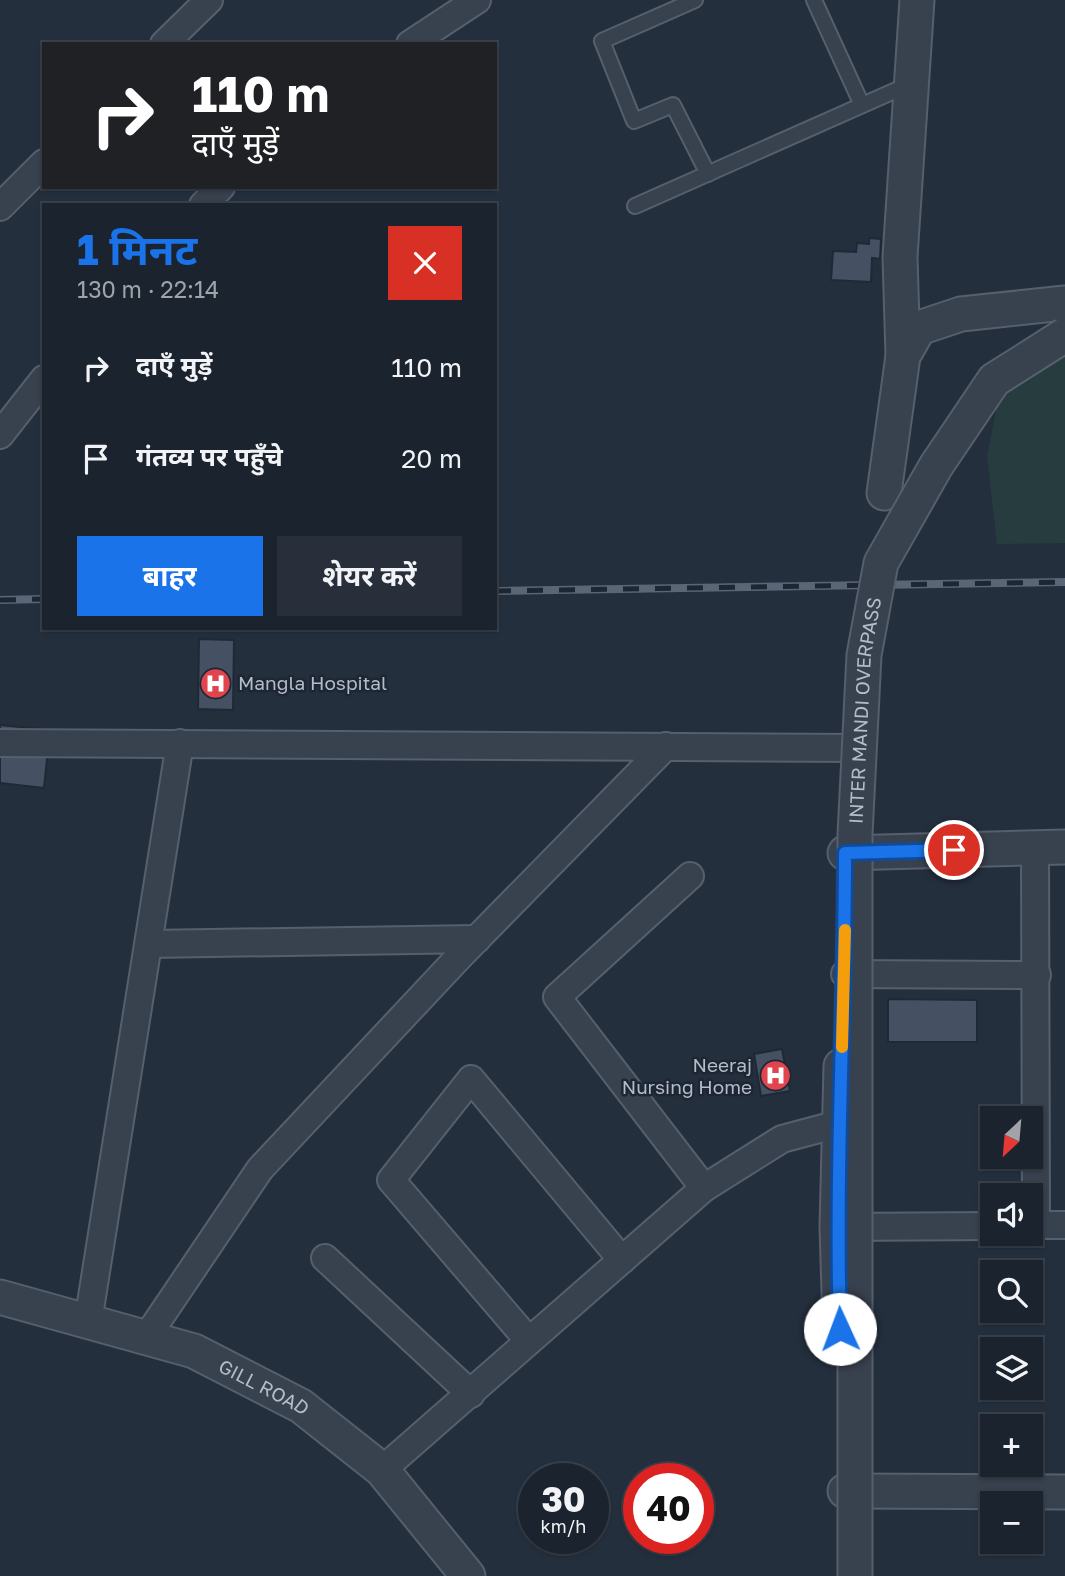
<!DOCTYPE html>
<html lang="hi">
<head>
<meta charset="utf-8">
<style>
	body { margin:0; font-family:"Golos Text","Noto Sans Devanagari",sans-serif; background:#282f3a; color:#f1f3f6; height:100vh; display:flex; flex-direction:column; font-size:26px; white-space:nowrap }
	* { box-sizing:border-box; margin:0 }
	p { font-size:23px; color:#a0a4aa }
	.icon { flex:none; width:38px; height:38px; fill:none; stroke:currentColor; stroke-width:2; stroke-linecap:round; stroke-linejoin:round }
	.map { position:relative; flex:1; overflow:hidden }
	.sheet { position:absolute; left:42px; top:203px; width:455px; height:427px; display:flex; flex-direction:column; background:#1b232e; border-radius:0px; box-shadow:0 2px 5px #0004,0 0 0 2px #39404a }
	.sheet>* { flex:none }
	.top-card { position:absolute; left:42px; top:42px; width:455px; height:147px; border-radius:0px; box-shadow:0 2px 5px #0004,0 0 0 2px #39404a; background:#202124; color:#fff; overflow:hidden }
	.needle { width:46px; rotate:206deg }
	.controls { position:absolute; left:980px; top:1106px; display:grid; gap:14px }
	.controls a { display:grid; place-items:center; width:63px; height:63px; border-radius:0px; background:#1b232e; box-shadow:0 2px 5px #0004,0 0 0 2px #39404a; font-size:35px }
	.speed { position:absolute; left:518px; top:1463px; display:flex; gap:14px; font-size:35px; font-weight:700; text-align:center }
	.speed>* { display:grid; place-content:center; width:91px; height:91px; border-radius:50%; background:#1b232e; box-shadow:0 2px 5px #0004,0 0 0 2px #39404a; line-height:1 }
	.speed small { font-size:18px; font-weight:400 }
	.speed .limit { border:10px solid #d22; background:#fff; color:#111 }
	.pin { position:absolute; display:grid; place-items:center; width:60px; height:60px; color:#fff; margin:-30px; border:4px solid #fff; border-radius:50%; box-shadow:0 2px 7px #0007 }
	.me { position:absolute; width:77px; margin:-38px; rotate:358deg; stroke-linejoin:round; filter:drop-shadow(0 0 5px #0008) }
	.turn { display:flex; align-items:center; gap:24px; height:147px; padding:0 35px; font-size:32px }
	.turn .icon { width:91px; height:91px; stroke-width:2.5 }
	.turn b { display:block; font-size:49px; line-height:60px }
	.round { display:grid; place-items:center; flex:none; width:74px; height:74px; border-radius:0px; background:#282f3a }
	.headline { display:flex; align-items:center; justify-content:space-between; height:119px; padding:0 35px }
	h1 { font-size:42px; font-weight:700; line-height:52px; color:#1a73e8 }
	.cta { display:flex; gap:14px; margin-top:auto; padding:14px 35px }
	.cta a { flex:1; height:80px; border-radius:0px; background:#1a73e8; color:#fff; font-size:28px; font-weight:700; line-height:80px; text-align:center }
	.cta a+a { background:#282f3a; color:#f1f3f6 }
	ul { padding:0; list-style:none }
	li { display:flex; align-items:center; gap:21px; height:91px; padding:0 35px }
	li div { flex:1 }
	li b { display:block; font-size:26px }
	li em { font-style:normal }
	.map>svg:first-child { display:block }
	.green { fill:#263c3f }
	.building { fill:#455162; stroke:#1f2835; stroke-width:2 }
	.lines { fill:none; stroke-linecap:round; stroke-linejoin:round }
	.service-casing { stroke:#565f6c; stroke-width:18 }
	.minor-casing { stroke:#565f6c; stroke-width:30 }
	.tertiary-casing { stroke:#565f6c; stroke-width:37 }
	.service { stroke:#38414e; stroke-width:14 }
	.minor { stroke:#38414e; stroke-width:26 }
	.tertiary { stroke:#38414e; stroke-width:33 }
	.rail-casing { stroke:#5a6575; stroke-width:8 }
	.rail { stroke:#1d2633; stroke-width:5; stroke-dasharray:16; stroke-linecap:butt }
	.tertiary-bridge-casing { stroke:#565f6c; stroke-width:37; stroke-linecap:butt }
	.tertiary-bridge { stroke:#38414e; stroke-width:33 }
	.route-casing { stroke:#114b97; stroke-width:18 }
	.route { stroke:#1a73e8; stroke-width:12 }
	.slow { stroke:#f59e0b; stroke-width:12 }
	.labels { text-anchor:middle; stroke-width:5; stroke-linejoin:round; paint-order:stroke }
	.poi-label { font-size:19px; fill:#b4bcc9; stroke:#1d2633; text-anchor:start }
	.street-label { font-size:19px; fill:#b4bcc9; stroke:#1d2633 }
</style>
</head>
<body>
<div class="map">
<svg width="1065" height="1576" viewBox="0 0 1065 1576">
	<rect width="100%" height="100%" fill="#242f3e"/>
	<path class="green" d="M1065,341v202l-68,1 -10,-88 20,-101z"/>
	<g class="building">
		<path d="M869,238l12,1 -1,20 -8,-1 -1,24 -40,-2 2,-29 23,1 1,-9 12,1z"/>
		<path d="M199,639l35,1 -1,70 -35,-1z"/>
		<path d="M0,725l50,5 -6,58 -44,-5z"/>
		<path d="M888,999l89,1v42h-89z"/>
		<path d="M782,1049l8,42 -29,5 -7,-42z"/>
	</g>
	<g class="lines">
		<defs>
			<g id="service">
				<path d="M695,0l-93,41 32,80 39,-16 35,69"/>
				<path d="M814,0l48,105"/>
				<path d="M635,206l275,-122"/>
			</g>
			<g id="minor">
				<path d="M164,44l45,-44"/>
				<path d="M410,44l67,-44"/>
				<path d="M203,205l18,-18"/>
				<path d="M0,207l44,-44"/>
				<path d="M0,435l44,-56"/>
				<path d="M0,743l856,5"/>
				<path d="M1035,848l1,377"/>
				<path d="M690,876l-133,121 147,191"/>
				<path d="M149,944l328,-5"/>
				<path d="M845,974l192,1"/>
				<path d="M1031,1225h34"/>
				<path d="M837,1227l155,-1"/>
				<path d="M325,1258l146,136"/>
				<path d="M88,1322l92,-579"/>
				<path d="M146,1338l114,-169 199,-212 207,-211"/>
				<path d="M529,1341l-138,-161 80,-101 151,181"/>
				<path d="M382,1470l322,-282 78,-49 56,-15"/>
			</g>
			<g id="tertiary">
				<path d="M903,356l-3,-99 17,-257"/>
				<path d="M884,493l19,-137 16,-28 42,-14 104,-11"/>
				<path d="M845,853l220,-6"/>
				<path id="s1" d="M0,1297l194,54 107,55 81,64 86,106"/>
				<path d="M840,1324l-3,-97 4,-161"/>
				<path d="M845,1491l220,1"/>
			</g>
		</defs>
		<use href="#service" class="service-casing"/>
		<use href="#minor" class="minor-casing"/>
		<use href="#tertiary" class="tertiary-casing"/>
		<use href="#service" class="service"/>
		<use href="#minor" class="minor"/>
		<use href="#tertiary" class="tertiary"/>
		<defs>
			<g id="rail">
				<path d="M495,591l570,-9"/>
				<path d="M0,600l44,-1"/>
			</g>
		</defs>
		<use href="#rail" class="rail-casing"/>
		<use href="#rail" class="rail"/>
		<defs>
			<g id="tertiary-bridge">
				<path id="s2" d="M855,1576v-741l9,-180 17,-92 55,-97 58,-86 71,-45"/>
			</g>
		</defs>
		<use href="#tertiary-bridge" class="tertiary-bridge-casing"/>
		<use href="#tertiary-bridge" class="tertiary-bridge"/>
	</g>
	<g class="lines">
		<defs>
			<path id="route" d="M840,1329c-5,-159 5,-317 5,-476l109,-3"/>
		</defs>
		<use href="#route" class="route-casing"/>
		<use href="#route" class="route"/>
		<path class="slow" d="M842,1047l3,-117"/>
	</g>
	<defs>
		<symbol id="hospital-disc" viewBox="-11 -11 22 22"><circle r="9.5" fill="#e0444e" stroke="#1d2633"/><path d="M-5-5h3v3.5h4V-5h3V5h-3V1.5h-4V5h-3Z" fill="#fff"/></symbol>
	</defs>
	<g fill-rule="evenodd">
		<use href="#hospital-disc" x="198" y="666" width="35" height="35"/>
		<use href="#hospital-disc" x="758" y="1058" width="35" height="35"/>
	</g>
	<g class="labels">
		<g class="poi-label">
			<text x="238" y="690">Mangla Hospital</text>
			<text x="752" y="1072" text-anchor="end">Neeraj<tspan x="752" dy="22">Nursing Home</tspan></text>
		</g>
		<g class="street-label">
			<text dy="7" stroke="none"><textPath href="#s2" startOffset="866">INTER MANDI OVERPASS</textPath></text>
			<text dy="7" stroke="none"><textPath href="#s1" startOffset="280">GILL ROAD</textPath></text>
		</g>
	</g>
</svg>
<div class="controls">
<a><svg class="needle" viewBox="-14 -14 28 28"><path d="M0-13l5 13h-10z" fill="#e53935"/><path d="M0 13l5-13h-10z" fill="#a0a4aa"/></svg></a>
<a><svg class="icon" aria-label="sound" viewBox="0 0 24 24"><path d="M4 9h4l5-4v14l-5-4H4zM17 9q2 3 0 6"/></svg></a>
<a><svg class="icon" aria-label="search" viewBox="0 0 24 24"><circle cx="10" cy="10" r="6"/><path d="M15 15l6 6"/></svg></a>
<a><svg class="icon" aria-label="layers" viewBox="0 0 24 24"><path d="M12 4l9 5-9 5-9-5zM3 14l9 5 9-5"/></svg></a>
<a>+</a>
<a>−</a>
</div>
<div class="speed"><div>30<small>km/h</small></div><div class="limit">40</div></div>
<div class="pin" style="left:954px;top:850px;background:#d93025"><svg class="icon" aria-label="arrive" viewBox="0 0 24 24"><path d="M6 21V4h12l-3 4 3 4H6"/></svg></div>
<svg class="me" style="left:840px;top:1329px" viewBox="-20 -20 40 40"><circle r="19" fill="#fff"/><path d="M0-13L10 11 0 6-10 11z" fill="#1a73e8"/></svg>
<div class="top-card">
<div class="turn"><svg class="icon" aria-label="right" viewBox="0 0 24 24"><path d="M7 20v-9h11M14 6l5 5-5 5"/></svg><div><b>110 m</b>दाएँ मुड़ें</div></div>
</div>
<section class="sheet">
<div class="headline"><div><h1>1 मिनट</h1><p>130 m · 22:14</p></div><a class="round" style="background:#d93025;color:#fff"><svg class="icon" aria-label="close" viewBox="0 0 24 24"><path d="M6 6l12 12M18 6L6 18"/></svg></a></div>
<ul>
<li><svg class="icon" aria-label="right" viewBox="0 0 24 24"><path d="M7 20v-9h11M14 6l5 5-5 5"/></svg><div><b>दाएँ मुड़ें</b></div><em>110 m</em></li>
<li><svg class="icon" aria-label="arrive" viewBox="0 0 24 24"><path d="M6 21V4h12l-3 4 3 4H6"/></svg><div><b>गंतव्य पर पहुँचे</b></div><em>20 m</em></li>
</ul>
<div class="cta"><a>बाहर</a><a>शेयर करें</a></div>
</section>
</div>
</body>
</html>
